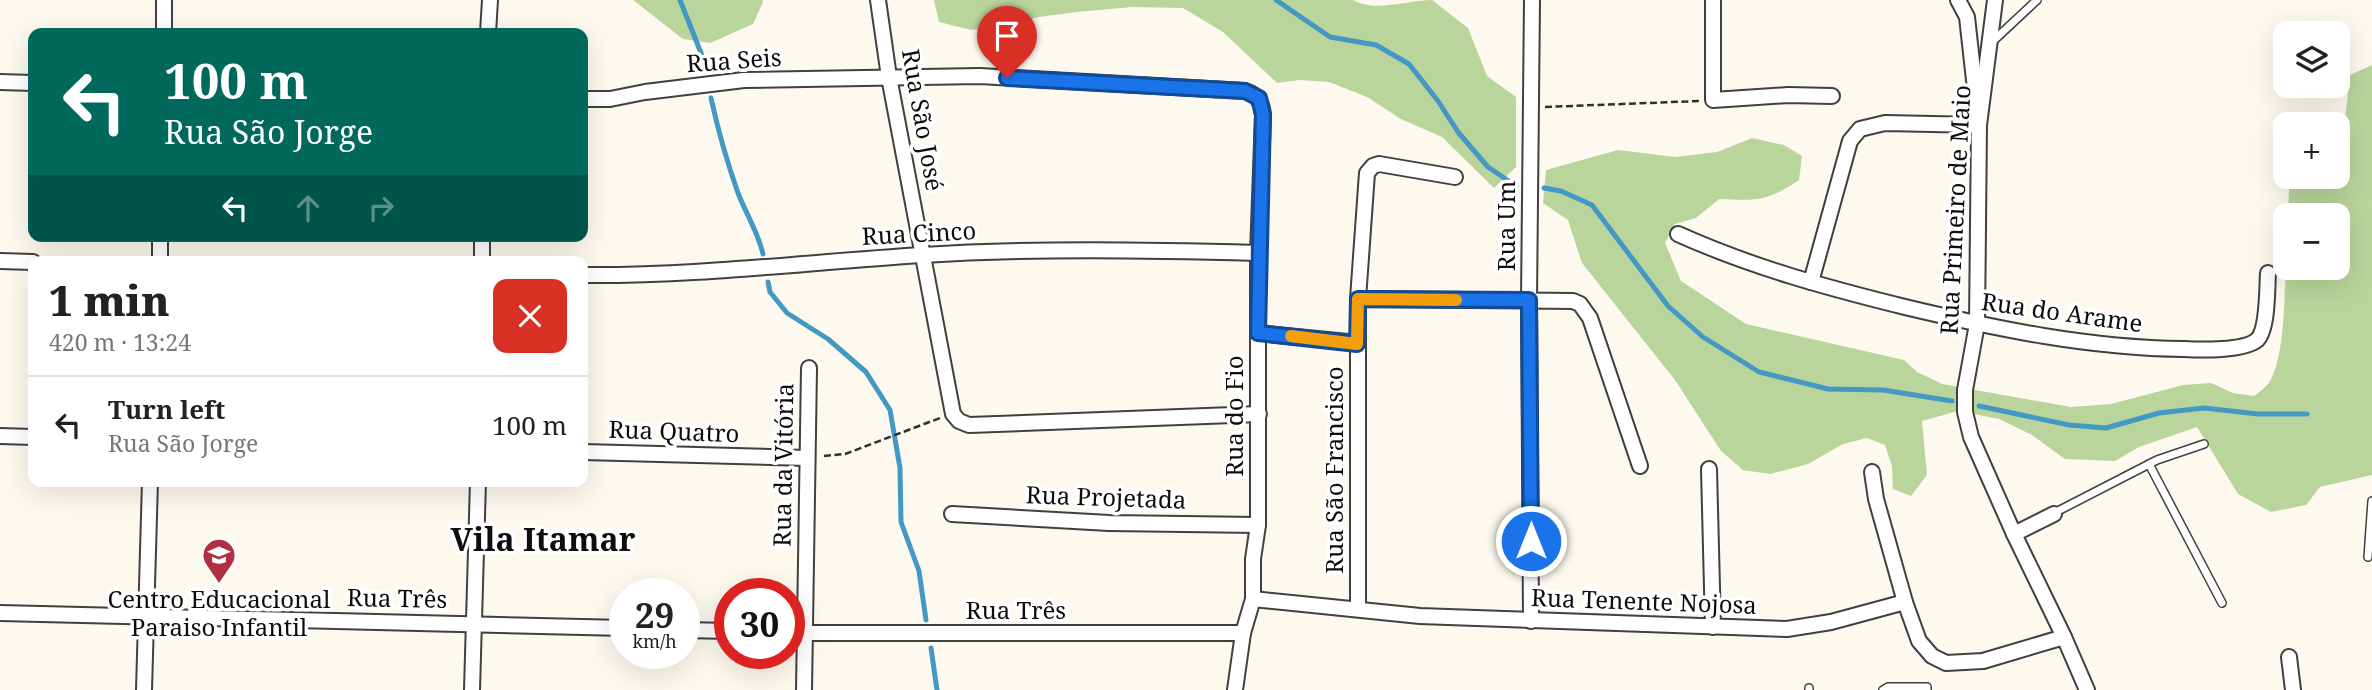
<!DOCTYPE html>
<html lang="en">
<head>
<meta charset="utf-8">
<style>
	body { margin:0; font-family:"Noto Serif",serif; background:#f6f6f6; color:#222; height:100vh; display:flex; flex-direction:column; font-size:26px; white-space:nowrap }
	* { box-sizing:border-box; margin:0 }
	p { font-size:23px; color:#767676 }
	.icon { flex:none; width:38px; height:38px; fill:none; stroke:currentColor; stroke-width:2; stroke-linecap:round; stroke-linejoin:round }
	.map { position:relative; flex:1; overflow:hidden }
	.drawer { position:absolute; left:28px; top:256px; width:560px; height:231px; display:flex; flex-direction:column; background:#fff; border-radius:14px; box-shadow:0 7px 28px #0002 }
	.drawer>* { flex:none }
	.banner { position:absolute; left:28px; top:28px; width:560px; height:214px; border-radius:14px; box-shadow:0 7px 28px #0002; background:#00695c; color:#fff; overflow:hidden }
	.tools { position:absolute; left:2273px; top:21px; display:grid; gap:14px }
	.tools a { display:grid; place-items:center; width:77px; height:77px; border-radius:14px; background:#fff; box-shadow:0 7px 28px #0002; font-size:35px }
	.speed { position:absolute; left:609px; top:578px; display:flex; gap:14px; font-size:35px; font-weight:700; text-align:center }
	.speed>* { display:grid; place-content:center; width:91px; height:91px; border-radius:50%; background:#fff; box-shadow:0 7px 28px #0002; line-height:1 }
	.speed small { font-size:18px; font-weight:400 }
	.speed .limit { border:10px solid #d22; background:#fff; color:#111 }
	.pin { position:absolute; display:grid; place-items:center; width:60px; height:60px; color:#fff; margin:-72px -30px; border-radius:50% 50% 50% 0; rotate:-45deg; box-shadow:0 0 7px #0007 }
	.pin .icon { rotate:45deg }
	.me { position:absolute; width:77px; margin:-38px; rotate:0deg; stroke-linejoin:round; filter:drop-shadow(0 0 5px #0008) }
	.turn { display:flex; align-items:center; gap:24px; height:147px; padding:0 21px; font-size:32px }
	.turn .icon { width:91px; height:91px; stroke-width:2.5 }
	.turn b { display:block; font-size:49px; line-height:60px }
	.lanes { display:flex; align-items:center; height:66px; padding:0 21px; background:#0003; justify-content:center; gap:35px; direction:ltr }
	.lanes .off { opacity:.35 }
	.round { display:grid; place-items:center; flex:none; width:74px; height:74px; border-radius:14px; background:#f6f6f6 }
	.head { display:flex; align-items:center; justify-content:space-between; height:119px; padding:0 21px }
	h1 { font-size:42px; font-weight:800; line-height:52px }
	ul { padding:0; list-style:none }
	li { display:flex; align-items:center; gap:21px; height:98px; padding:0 21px; border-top:2px solid #e0e0e0 }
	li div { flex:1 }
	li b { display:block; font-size:26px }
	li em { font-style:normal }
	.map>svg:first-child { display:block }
	.forest { fill:#b9d59b }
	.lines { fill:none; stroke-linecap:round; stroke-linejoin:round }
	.stream { stroke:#4399c3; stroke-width:5 }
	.service-casing { stroke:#404040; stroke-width:10 }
	.minor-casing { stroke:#404040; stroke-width:18 }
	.path { stroke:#2f2f2f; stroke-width:2.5; stroke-dasharray:7 3.5; stroke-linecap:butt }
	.service { stroke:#fff; stroke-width:7 }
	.minor { stroke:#fff; stroke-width:14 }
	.route-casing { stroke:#114b97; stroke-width:18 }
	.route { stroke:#1a73e8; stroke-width:12 }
	.slow { stroke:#f59e0b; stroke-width:12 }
	.labels { text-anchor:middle; stroke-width:7; stroke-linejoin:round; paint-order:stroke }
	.street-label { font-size:24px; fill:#0d0d0d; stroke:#fff }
	.poi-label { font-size:24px; fill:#0d0d0d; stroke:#fff }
	.district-label { font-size:32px; font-weight:bold; fill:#0d0d0d; stroke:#fff }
</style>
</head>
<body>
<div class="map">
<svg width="2372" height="690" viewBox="0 0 2372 690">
	<rect width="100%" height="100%" fill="#fef9ee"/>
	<g class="forest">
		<path d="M633,0h129l1,2 -10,22 -43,19 -27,-4z"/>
		<path d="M934,0h419c23,13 54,0 79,0l36,28 19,48 29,21v70l-22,21 -52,-51 -41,-18 -34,-22 -38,-15 -30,-2 -22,3 -54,-51 -40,-24 -51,-1 -55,5 -38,5 -39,10 -29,3 -32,-8z"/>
		<path d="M2372,65v410l-52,12 -14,18 -35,7 -33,-18 -41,-67 -58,20 -24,14 -50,-2 -33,-24 -33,-16 -41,-8 -36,10 5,54 -16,21 -18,-7 -1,-23 -7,-21 -18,-7 -24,6 -35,20 -38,10 -27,-4 -22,-19 -46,-71 -93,-117 -14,-43 -25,-17 3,-33 72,-20 57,7 42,-5 35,-14 32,7 18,11 -3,24c-31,21 -43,21 -80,19l-23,19 -21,6 -10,19 16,38 65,43 158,36 13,12 25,12 129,23 40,-3 72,-19 28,-2 22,10 21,3c5,-4 13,-9 16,-15 15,-26 14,-83 16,-113h52v-53h-50l1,-25 9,-13h40v-41l7,-17 5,-44z"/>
	</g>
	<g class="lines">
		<g class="stream">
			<path d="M680,0l23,58 3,13"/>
			<path d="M1276,0l54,37 46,8 33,19 29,37 20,31 30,35 28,19"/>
			<path d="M711,98c7,32 16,64 27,95 8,21 20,39 25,61"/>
			<path d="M1544,188l17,3 31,14 76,101 35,31 56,35 69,17 55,1 69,11"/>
			<path d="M768,282l2,10 17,21 41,26 38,33 24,38 10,58 1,54 18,49 7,49"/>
			<path d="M1979,406l90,19 37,3 53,-15 45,-5 54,6h49"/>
			<path d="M931,648l6,42"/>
		</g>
		<defs>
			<g id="service">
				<path d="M1991,43l46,-43"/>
				<path d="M2149,464l73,139"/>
				<path d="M2054,513l103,-53 47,-16"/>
				<path d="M2368,557l4,-56"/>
				<path d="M1809,688v2"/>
				<path d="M1883,690l5,-3h39v3"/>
			</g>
			<g id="minor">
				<path d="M878,0l11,77 64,337 6,7 10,4 290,-11"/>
				<path d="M1713,0v100l75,-5 44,1"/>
				<path d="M1995,0l-16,125 -2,199 -12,66v22l6,25 43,97 50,103 23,53"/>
				<path d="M164,33v-33"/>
				<path d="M488,33l2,-33"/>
				<path d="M0,82l33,1"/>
				<path d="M583,99h27l35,-7 99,-12 236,-4 265,15c13,4 17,11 18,24l-5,138v272l-5,34v40l-10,34 -8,57"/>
				<path d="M1678,234c73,33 150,54 227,73 92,22 184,41 279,42 17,1 60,2 73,-9 11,-10 10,-52 11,-67"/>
				<path d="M0,261l33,1"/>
				<path d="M160,261v-25"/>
				<path d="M482,261v-25"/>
				<path d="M583,275c114,1 226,-13 340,-20 111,-7 224,-5 335,-2"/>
				<path d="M1811,282l39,-141 10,-12 25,-6 94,2 -12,-108 -9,-17"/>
				<path d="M1358,299l215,2 7,3 10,14 50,148"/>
				<path d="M1258,333l100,10"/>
				<path d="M0,436l33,1"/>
				<path d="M583,452l224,6"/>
				<path d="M1709,469l4,158"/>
				<path d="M1872,472l4,27 29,103 14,39 13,15 14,7 37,-2 81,-24"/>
				<path d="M952,514l157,9 149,2"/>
				<path d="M2014,534l40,-20"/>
				<path d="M1253,599l167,17 367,13 44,-7 74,-20"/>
				<path d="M1358,609v-310l9,-126 6,-7 6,-2 76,13"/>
				<path d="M0,613l625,15"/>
				<path d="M1531,621l-2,-321 3,-300"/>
				<path d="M684,630l46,1"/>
				<path d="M789,633h454"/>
				<path d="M2289,657l4,33"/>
				<path d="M144,690l6,-209"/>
				<path d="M472,690l6,-209"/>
				<path d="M804,690l5,-322"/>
			</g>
		</defs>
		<use href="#service" class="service-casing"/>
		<use href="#minor" class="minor-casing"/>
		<g class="path">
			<path d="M1545,107l154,-6"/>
			<path d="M824,456l21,-2 95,-36"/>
		</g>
		<use href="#service" class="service"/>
		<use href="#minor" class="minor"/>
	</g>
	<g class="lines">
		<defs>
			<path id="route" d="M1007,78l238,13 14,7 4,17 -5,218 99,11 1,-45 171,1 2,241"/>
		</defs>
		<use href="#route" class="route-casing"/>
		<use href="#route" class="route"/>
		<path class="slow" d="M1291,336l66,8 1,-45 98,1"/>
	</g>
	<defs>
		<symbol id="school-pin" viewBox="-11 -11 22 30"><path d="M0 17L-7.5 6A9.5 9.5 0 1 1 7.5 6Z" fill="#b22f3f" stroke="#fff"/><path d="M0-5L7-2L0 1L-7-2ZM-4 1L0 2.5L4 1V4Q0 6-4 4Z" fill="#fff"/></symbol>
	</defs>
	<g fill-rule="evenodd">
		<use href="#school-pin" x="200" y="536" width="38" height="52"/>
	</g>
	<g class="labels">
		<g class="street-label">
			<text transform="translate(734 61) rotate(-4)" y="8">Rua Seis</text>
			<text transform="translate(922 120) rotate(80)" y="8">Rua São José</text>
			<text transform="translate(1956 210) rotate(-87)" y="8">Rua Primeiro de Maio</text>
			<text transform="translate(1507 226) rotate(-90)" y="8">Rua Um</text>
			<text transform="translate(919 234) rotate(-3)" y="8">Rua Cinco</text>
			<text transform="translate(2062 313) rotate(8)" y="8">Rua do Arame</text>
			<text transform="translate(1235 416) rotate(-90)" y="8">Rua do Fio</text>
			<text transform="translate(674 432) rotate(2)" y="8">Rua Quatro</text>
			<text transform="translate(784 465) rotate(-89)" y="8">Rua da Vitória</text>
			<text transform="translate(1335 470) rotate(-90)" y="8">Rua São Francisco</text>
			<text transform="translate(1106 498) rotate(2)" y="8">Rua Projetada</text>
			<text transform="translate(397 599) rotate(1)" y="8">Rua Três</text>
			<text transform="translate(1644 602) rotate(2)" y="8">Rua Tenente Nojosa</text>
			<text x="1016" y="619">Rua Três</text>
		</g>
		<g class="poi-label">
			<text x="219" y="608">Centro Educacional<tspan x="219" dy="28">Paraiso Infantil</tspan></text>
		</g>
		<g class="district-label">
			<text x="543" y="551">Vila Itamar</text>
		</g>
	</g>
</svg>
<div class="tools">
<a><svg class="icon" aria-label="layers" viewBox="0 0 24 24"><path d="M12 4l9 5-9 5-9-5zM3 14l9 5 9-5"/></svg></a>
<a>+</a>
<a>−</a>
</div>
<div class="speed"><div>29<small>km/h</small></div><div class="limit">30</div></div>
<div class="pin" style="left:1007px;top:78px;background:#d93025"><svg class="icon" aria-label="arrive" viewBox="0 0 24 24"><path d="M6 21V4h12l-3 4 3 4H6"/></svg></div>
<svg class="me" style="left:1531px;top:541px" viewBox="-20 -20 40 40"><circle r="17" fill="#1a73e8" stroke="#fff" stroke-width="3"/><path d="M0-11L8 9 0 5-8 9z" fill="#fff"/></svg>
<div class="banner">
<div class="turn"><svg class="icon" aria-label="left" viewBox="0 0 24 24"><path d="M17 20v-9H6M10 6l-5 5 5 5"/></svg><div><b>100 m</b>Rua São Jorge</div></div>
<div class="lanes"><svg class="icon" aria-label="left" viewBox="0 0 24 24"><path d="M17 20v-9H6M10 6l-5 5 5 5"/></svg><svg class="icon off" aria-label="ahead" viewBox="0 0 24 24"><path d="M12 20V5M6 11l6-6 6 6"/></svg><svg class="icon off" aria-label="right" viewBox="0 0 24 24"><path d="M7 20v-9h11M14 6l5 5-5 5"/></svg></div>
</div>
<section class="drawer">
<div class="head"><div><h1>1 min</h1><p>420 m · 13:24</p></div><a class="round" style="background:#d93025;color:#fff"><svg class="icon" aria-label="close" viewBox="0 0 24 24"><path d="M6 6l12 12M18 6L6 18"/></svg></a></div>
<ul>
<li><svg class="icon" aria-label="left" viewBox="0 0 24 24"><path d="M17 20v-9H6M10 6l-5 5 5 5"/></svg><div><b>Turn left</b><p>Rua São Jorge</p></div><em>100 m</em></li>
</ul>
</section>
</div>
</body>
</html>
